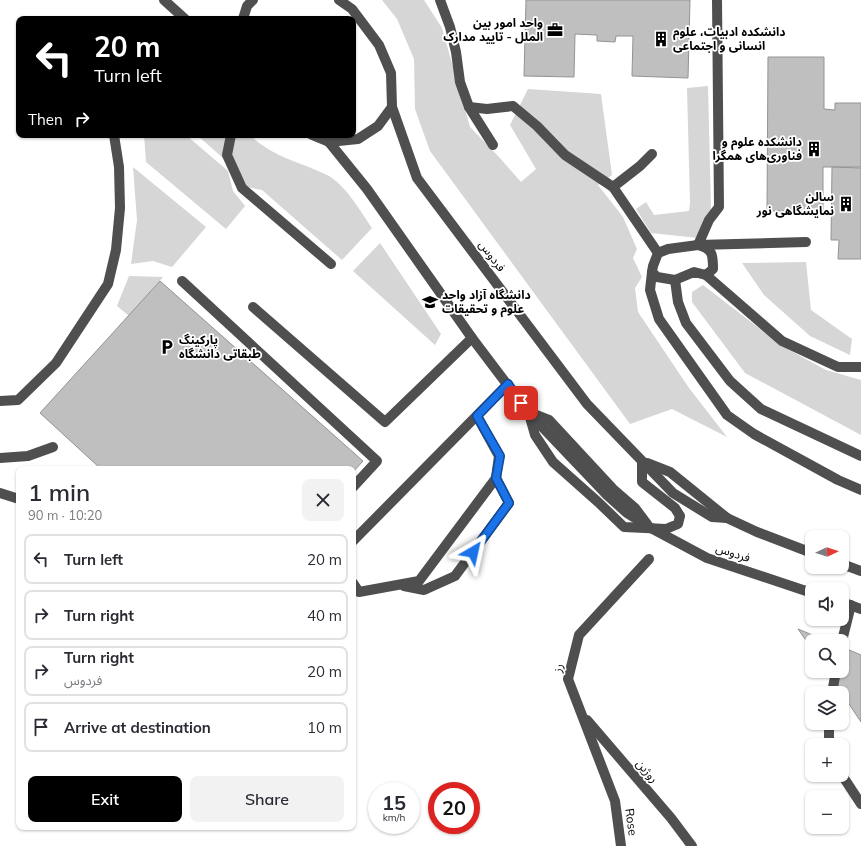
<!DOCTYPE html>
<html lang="en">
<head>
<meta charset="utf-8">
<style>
	body { margin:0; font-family:Mulish,"Noto Sans Arabic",sans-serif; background:#f2f2f3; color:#2b2b33; height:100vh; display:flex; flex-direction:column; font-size:15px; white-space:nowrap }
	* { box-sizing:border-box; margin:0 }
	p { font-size:13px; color:#7c7c81 }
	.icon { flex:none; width:22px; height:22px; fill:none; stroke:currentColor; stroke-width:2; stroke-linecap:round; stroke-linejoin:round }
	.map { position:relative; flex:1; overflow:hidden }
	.panel { position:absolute; left:16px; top:466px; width:340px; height:364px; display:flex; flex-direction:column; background:#fff; border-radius:8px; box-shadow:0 1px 3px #0004 }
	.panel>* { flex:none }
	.banner { position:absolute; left:16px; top:16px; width:340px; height:122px; border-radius:8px; box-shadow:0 1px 3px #0004; background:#000; color:#fff; overflow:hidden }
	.needle { width:26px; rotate:86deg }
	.buttons { position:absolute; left:805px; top:530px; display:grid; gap:8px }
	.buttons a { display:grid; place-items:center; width:44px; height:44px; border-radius:8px; background:#fff; box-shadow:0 1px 3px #0004; font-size:20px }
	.speed { position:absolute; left:368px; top:782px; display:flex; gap:8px; font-size:20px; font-weight:700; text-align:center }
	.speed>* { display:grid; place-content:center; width:52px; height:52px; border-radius:50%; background:#fff; box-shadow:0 1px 3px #0004; line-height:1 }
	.speed small { font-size:10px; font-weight:400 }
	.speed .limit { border:6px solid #d22; background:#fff; color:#111 }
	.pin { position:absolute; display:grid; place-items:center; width:34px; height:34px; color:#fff; margin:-17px; border-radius:8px; box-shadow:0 2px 6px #0006 }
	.me { position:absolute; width:44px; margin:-22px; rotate:36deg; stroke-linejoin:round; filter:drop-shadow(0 0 3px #0008) }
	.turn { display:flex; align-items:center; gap:14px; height:84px; padding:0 12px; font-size:18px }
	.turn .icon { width:52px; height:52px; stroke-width:2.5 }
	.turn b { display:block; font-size:28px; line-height:34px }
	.then { display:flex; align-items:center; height:38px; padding:0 12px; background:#0003; gap:8px; font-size:15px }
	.round { display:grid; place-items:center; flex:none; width:42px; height:42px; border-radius:8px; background:#f2f2f3 }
	.overview { display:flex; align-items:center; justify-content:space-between; height:68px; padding:0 12px }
	h1 { font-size:24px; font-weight:600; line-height:30px }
	.cta { display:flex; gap:8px; margin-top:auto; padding:8px 12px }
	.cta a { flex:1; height:46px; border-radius:8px; background:#000; color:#fff; font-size:16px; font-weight:600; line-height:46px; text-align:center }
	.cta a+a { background:#f2f2f3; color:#2b2b33 }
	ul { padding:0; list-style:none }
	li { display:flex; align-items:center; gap:12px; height:50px; margin:0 8px 6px; padding:0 4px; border:2px solid #e1e1e2; border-radius:8px }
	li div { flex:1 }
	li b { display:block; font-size:15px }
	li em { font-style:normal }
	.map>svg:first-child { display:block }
	.green { fill:#d6d6d6 }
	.building { fill:#bfbfbf; stroke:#939393 }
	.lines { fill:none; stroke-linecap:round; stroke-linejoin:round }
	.minor { stroke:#4f4f4f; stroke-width:10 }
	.route-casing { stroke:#114b97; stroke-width:10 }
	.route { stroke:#1a73e8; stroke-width:7 }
	.labels { text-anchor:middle; stroke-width:3.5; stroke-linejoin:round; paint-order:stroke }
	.poi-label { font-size:12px; font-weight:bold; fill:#000; stroke:#fff; text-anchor:end }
	.street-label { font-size:12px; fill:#000; stroke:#fff }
</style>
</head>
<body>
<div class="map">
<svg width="861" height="846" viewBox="0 0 861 846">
	<rect width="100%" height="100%" fill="#fff"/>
	<g class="green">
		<path d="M382,0h42l18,28 28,99 29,30 22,25 15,-13 -26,-44 18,-36 73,5 11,81 -14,10 25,32 14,32 -4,9 9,19 -7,11 3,24 51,76 38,49 -55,-28 -42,15 -200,-273 -15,-42 -1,-50 -17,-40z"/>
		<path d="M708,86l3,124 -13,28 -47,-5 -15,-24 10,-7 8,13 35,-4 1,-8 -3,-115z"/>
		<path d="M144,135h42l42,36 5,20 12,15 -19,23 -80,-67z"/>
		<path d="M197,135h29l-2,24z"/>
		<path d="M236,135h14c16,16 35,23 56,31 7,3 16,6 23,10 18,11 31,35 43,52l-30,32 -80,-70 -15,-3c-11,-19 -21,-30 -11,-52z"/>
		<path d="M133,167l73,60 -34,40 -19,-6 -22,3 6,-44z"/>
		<path d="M380,243l61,91 -6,11 -82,-74z"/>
		<path d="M806,262l5,48 41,29 -2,16 -40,-19 -46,-41 -22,-32z"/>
		<path d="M129,276l34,1 -34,39 -12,-10z"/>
		<path d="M703,285l79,61 44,24 35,10v55l-116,-62 -53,-71v-10z"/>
	</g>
	<g class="building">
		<path d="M526,0h164l-2,78 -56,-2 1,-40h-17l-1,6 -18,-1v-6l-22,-1 -1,43 -50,-1z"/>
		<path d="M768,57h56v52l11,1v-7h26v64h-38v44h-56z"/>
		<path d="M832,167l29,1v91h-23l1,-19h-8z"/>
		<path d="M160,281l203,180 -10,11v-3h-252l-61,-56z"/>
		<path d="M798,629l29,12h-15v8z"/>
		<path d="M842,647l19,8v67l-34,-51h15z"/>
	</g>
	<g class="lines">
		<g class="minor">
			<path d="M164,0l21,19"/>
			<path d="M440,0l10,27 6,25 4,30 9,25 24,38"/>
			<path d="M717,0l2,207 -10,13 -11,25 108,-3"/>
			<path d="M243,19l4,-13 6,-6"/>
			<path d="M392,107l25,71 170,226 86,89 39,24 15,1"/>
			<path d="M469,107l18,2 26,-3 24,20 28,29 48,32 45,66"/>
			<path d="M231,135l-4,20 15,33 89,76"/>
			<path d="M312,135l17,7 29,-3 20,-13 14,-19 -1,-34 -12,-28 -27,-36 -13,-9"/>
			<path d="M329,142l38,47 105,149 56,74 79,83 20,18 24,15 56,30 105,35"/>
			<path d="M613,187l27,-21 12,-12"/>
			<path d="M698,245c15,4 15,10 15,24l-7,6 -12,-3 -19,8 -18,-3 -5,-5 1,-6 5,-13 10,-4z"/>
			<path d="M652,272l-2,18 9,29 68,96 27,19 84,46 23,10"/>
			<path d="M706,275l76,66 56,26h23"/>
			<path d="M675,280l3,22 8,21 44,58 31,28 100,47"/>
			<path d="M182,281l195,180 -24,26"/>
			<path d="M253,307l132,115 87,-84"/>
			<path d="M0,401l18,-1 38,-37 52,-79 8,-34 4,-42 -1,-41 -5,-32"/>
			<path d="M531,413l18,7 64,69 22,19 12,16"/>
			<path d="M529,414l6,21 18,27 45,40 26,25 42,2 12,-5 2,-8 -5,-8 -33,-26v-20"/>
			<path d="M0,458l28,-2 25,-9"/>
			<path d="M647,463l23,9 57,46 30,14 55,21"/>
			<path d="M0,493l19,6"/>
			<path d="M353,541l155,-157"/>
			<path d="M842,564l19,7"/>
			<path d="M353,583l6,9 60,-11 77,-103 3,-22 -22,-40"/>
			<path d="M404,586l20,4 31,-14 54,-73 -13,-25"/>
			<path d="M842,602l19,7"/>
			<path d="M842,641l9,-36"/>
			<path d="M832,693l4,-22"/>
			<path d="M587,720l84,98 21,28"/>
			<path d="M829,723v22"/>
			<path d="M842,775l19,29"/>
			<path d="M621,846l-6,-45 -47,-122 11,-44 70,-76"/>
		</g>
	</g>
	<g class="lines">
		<defs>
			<path id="route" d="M473,552l36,-49 -13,-25 4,-22 -23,-40 31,-32 13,19"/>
		</defs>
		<use href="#route" class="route-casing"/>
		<use href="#route" class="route"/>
	</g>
	<defs>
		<symbol id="office-bare" viewBox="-9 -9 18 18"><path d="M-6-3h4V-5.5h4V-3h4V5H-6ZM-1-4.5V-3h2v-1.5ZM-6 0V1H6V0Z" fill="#000" stroke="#fff" stroke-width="2.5" paint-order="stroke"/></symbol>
		<symbol id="building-bare" viewBox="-9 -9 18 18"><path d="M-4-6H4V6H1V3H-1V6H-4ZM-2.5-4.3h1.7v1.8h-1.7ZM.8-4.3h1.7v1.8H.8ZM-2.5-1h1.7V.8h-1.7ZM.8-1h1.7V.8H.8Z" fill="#000" stroke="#fff" stroke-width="2.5" paint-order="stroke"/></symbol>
		<symbol id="university-bare" viewBox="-9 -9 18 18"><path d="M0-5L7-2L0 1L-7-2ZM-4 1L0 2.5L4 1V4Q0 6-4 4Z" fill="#000" stroke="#fff" stroke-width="2.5" paint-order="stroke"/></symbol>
		<symbol id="parking-bare" viewBox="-9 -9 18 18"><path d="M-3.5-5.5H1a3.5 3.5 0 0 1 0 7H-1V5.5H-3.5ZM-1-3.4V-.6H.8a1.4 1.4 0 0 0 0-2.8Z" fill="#000" stroke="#fff" stroke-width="2.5" paint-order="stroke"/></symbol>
	</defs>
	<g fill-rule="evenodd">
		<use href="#office-bare" x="544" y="19" width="22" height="22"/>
		<use href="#building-bare" x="650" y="28" width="22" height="22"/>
		<use href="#building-bare" x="803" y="138" width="22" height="22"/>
		<use href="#building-bare" x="835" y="193" width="22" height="22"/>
		<use href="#university-bare" x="419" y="291" width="22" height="22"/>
		<use href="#parking-bare" x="156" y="336" width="22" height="22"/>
	</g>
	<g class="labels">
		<g class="poi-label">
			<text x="543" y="27">واحد امور بین<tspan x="543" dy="14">الملل - تایید مدارک</tspan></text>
			<text x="673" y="36" text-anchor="start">دانشکده ادبیات، علوم<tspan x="673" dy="14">انسانی و اجتماعی</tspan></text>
			<text x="802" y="146">دانشکده علوم و<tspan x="802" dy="14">فناوری‌های همگرا</tspan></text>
			<text x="834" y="201">سالن<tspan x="834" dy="14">نمایشگاهی نور</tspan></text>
			<text x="442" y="299" text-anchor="start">دانشگاه آزاد واحد<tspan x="442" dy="14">علوم و تحقیقات</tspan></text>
			<text x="179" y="344" text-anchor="start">پارکینگ<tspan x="179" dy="14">طبقاتی دانشگاه</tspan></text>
		</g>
		<g class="street-label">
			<text transform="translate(492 256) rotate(53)" y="4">فردوس</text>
			<text transform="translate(733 553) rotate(18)" y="4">فردوس</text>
			<text transform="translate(558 668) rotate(-79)" y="4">رز</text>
			<text transform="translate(647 771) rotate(49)" y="4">روژین</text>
			<text transform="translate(631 822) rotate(82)" y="4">Rose</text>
		</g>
	</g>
</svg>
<div class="buttons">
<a><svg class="needle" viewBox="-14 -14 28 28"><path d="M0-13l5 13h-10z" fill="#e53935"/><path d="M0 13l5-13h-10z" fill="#7c7c81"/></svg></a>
<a><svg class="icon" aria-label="sound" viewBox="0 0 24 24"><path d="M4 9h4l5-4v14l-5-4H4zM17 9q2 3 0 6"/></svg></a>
<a><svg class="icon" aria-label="search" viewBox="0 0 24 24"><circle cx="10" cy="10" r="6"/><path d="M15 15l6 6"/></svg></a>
<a><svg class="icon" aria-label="layers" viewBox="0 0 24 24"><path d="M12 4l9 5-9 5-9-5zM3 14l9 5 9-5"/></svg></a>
<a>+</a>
<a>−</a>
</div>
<div class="speed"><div>15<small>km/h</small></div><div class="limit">20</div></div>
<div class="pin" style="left:521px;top:403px;background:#d93025"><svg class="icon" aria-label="arrive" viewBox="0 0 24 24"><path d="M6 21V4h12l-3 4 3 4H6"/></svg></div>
<svg class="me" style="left:473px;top:552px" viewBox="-20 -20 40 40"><path d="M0-17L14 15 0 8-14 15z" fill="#1a73e8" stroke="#fff" stroke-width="4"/></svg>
<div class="banner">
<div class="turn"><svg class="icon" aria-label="left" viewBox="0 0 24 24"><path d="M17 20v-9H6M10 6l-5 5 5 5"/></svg><div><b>20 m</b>Turn left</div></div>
<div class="then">Then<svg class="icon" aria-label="right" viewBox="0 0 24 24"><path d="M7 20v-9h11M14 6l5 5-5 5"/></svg></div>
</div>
<section class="panel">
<div class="overview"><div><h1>1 min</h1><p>90 m · 10:20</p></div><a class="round"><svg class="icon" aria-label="close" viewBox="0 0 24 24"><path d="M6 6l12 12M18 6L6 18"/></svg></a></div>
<ul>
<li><svg class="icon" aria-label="left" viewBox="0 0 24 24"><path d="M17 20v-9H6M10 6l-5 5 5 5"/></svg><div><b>Turn left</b></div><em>20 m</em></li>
<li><svg class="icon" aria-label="right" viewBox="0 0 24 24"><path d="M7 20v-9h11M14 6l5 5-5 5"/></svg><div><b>Turn right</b></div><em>40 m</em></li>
<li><svg class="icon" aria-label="right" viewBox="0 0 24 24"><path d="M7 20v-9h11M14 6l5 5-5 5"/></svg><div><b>Turn right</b><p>فردوس</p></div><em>20 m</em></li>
<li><svg class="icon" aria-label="arrive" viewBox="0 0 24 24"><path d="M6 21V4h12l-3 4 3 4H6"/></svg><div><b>Arrive at destination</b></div><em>10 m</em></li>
</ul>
<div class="cta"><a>Exit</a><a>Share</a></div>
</section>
</div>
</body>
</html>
